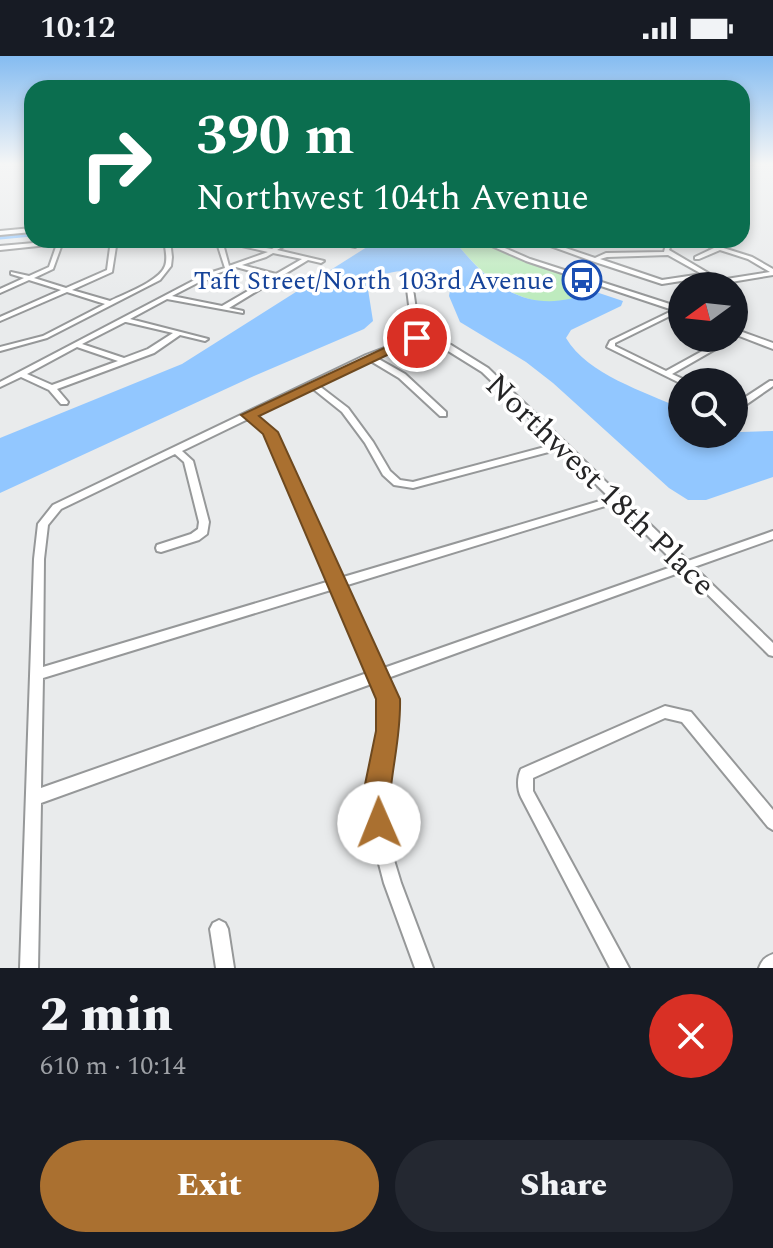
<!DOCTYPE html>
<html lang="en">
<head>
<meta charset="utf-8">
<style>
	body { margin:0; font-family:Spectral,serif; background:#242831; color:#f1f3f6; height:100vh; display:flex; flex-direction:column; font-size:30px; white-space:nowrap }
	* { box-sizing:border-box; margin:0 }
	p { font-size:26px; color:#9ea1a6 }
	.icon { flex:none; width:44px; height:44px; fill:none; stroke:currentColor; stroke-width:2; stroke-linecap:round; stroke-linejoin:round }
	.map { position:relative; height:912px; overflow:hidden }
	.drawer { display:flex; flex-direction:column; background:#171b24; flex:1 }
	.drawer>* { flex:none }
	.banner { position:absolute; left:24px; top:24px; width:726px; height:168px; border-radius:24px; box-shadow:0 4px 12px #0003; background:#0b6e4f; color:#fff; overflow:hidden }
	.needle { width:52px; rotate:255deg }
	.tools { position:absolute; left:668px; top:216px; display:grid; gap:16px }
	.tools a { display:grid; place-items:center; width:80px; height:80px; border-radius:50%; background:#171b24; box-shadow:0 4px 12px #0003; font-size:40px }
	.pin { position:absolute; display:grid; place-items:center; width:68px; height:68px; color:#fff; margin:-34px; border:4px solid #fff; border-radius:50%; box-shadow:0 2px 8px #0007 }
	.me { position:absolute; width:88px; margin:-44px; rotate:359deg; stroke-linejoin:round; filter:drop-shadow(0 0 6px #0008) }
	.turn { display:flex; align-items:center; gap:28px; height:168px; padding:0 40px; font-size:36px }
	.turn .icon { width:104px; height:104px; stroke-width:2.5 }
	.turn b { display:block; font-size:56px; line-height:68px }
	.round { display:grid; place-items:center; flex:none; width:84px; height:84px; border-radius:42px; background:#242831 }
	.summary { display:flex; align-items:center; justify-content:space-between; height:136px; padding:0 40px }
	h1 { font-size:48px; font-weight:800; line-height:60px }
	.button { display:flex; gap:16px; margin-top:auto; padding:16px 40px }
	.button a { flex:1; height:92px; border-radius:48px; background:#aa7030; color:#fff; font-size:32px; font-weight:800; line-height:92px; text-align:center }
	.button a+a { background:#242831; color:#f1f3f6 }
	.status { display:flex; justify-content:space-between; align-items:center; height:56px; padding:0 40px; background:#171b24; direction:ltr }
	.status svg { height:22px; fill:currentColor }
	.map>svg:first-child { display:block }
	.green { fill:#beebbe }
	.water { fill:#92c7ff }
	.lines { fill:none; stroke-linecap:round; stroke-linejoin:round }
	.canal { stroke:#92c7ff; stroke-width:5 }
	.minor-casing { stroke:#969899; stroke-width:4 }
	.tertiary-casing { stroke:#969899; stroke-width:4 }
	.secondary-casing { stroke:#969899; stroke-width:4 }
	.minor { fill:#fff; fill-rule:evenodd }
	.tertiary { fill:#fff; fill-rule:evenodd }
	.secondary { fill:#fff; fill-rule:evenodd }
	.route { fill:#aa7030; stroke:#6e491f; stroke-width:2 }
	.labels { text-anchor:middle; stroke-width:7; stroke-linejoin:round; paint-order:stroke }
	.far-transit-label { font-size:26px; fill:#164399; stroke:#fff; text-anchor:end }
	.street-label { font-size:32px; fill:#252526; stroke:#fff }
</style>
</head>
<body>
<div class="status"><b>10:12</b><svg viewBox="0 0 49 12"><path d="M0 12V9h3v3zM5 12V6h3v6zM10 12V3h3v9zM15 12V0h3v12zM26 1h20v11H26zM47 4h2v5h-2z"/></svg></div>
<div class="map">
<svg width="773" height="912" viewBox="0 0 773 912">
	<rect width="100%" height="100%" fill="#e9ebec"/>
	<path class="green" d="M454,184h23l124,46c-59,39 -111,1 -147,-46z"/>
	<path class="water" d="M378,184h76c37,48 78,78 139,51l30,10 -2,5 -50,24 -5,8c22,37 78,53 116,71v25l91,-3v46l-67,23h-18l-19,-12 -116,-105 -27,-21 -66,-40 -11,-26 2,-11c-23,-18 -60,-19 -84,-2l6,38 -9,8 -110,47 -254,117v-55l182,-74z"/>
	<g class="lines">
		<path class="canal" d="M0,181l32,-3"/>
		<defs>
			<g id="minor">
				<path d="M68,184h20l-26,4 -9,25 -19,9 32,10 41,-18 4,-30h6l-5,32 -40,18 38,11c14,-7 50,-20 55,-35 3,-8 0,-18 -1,-26h6l2,17 -1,9 -11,14 -113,58 -47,13v-4l43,-11 62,-32 -38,-12 -67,29v-4l61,-27 -32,-10 -29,13v-4l24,-11 -13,-4v-2l18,4 20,-9 8,-23 -57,6v-4z"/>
				<path d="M216,184h6l7,26 39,-14 -26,-6v-2l30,5 15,-9h7l-17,10 47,11 -3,2 -13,-3 -79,48 14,3v2l-76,-14 -37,20 78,20 -3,2 -25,-6 -26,18 -97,36 11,13 -1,2h-6l-12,-14 -28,-13 -21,10v-5l206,-108 19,-6zM273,197l29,6 -26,15 -34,-9 24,-8zM236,211l36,10 -50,29 -50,-10 33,-17 26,3v-2l-21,-4zM125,266h1l47,11 -25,16 -24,9 -42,-14zM77,291l41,14 -66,24 -25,-11z"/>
				<path d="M324,184h12l22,5 -3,2z"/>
				<path d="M514,184h10l-12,4 -3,-2z"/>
				<path d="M534,184h8l53,18 11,-5 58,-1 3,-12h6l-4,10 51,30 50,-8 -22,-13 -28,-9 -21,9h-4v-2l19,-9 -24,-8h8l54,17 21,12v6l-48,8 4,3h-7l-16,-9 -44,7 -70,-23zM668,199l34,19 -40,6 -62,-21 7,-2z"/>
				<path d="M410,231l3,2 7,48 31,8 37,23 200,193 85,-30v8l-79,28 79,76v13l-4,-1 -85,-84 -299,108 10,20 -2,25 -9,73v19l3,21 14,46 32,85h-18l-31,-85 -12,-46 -3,-21 -1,-19 13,-85v-13l-7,-16 -333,120 -3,165h-18l14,-409 4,-35 15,-19 313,-150 47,-18 -6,-48zM417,284l28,9 37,23 74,72 -143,38 -13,-2 -10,-9 -17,-29 -25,-34 -30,-23 51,-25 30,18 41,38h6v-4l-41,-38 -30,-17zM312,332l30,24 23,31 18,32 11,10 19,3 147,-39 50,49 -270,80 -66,-146 -20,-16zM248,363l18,14 64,148 -287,86 1,-108 4,-34 13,-16 114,-55 9,8 15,60 -1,7 -7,5 -34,11 -1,3 1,3 4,1 38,-12 8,-6 2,-12 -16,-61 -11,-10zM615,447l62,62 -296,104 -37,-83zM334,533l36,83 -329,116 2,-110z"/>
				<path d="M682,250v4l-67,33v3l51,25 60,-33 8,-1 -1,2 -61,35 13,6 1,2h-4v2l-75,-37 3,-6z"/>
				<path d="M770,325h3v5l-26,18 -13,2v-4l7,-2z"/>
				<path d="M665,650l26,6 82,98v20l-5,-3 -86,-105 -17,-4 -132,60v13l96,177h-19l-89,-171c-4,-8 -4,-20 0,-28z"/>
				<path d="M219,864l6,3 3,6 6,39h-18l-6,-39 3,-6z"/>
				<path d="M773,898v14h-14c3,-8 6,-11 14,-14z"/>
			</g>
			<g id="tertiary">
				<path d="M478,184h8l44,19 152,49v5l-156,-52z"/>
				<path d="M734,273l39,14v6l-39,-15z"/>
			</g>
			<g id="secondary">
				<path d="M742,108h11l-11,2z"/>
				<path d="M32,172v4l-32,3v-4z"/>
			</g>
		</defs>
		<use href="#minor" class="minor-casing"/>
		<use href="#tertiary" class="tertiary-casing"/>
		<use href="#secondary" class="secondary-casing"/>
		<use href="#minor" class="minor"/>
		<use href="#tertiary" class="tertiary"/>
		<use href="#secondary" class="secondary"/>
	</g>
	<linearGradient id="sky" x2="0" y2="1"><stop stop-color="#85bcf1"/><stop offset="0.46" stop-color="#f5f6f6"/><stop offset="1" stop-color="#f5f6f6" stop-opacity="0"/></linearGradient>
	<rect width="773" height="235" fill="url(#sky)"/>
	<path class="route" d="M412,279l11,3 -164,78 19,16 122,267c1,35 -7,63 -10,97 -1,14 5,24 -1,37l-10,5 -10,-5 -7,-34 14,-68v-32l-113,-265 -22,-19z"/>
	<defs>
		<symbol id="bus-ring" viewBox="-11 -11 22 22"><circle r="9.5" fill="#fff" stroke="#1a4fb4" stroke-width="1.5"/><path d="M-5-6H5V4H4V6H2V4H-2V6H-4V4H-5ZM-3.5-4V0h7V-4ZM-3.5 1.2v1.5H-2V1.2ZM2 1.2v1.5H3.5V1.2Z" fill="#1a4fb4"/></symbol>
	</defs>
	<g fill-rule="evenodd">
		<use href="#bus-ring" x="560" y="202" width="44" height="44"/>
	</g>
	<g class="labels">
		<g class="far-transit-label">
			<text x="554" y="233">Taft Street/North 103rd Avenue</text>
		</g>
		<g class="street-label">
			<text transform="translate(601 428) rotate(44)" y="11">Northwest 18th Place</text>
		</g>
	</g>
</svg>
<div class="tools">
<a><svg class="needle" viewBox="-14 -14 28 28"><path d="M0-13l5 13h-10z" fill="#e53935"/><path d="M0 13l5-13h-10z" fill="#9ea1a6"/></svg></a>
<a><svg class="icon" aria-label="search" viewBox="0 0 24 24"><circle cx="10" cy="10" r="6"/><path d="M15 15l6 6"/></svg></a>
</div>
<div class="pin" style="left:417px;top:282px;background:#d93025"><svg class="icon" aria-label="arrive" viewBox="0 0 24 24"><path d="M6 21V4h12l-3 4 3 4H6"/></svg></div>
<svg class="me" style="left:379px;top:767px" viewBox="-20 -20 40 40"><circle r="19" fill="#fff"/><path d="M0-13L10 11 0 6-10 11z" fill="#aa7030"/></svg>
<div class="banner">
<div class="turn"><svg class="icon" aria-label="right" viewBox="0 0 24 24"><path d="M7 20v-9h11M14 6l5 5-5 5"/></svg><div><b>390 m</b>Northwest 104th Avenue</div></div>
</div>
</div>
<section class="drawer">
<div class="summary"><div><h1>2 min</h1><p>610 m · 10:14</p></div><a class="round" style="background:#d93025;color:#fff"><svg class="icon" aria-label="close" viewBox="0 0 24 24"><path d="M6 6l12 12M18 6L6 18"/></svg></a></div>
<div class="button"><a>Exit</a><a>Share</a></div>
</section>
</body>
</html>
